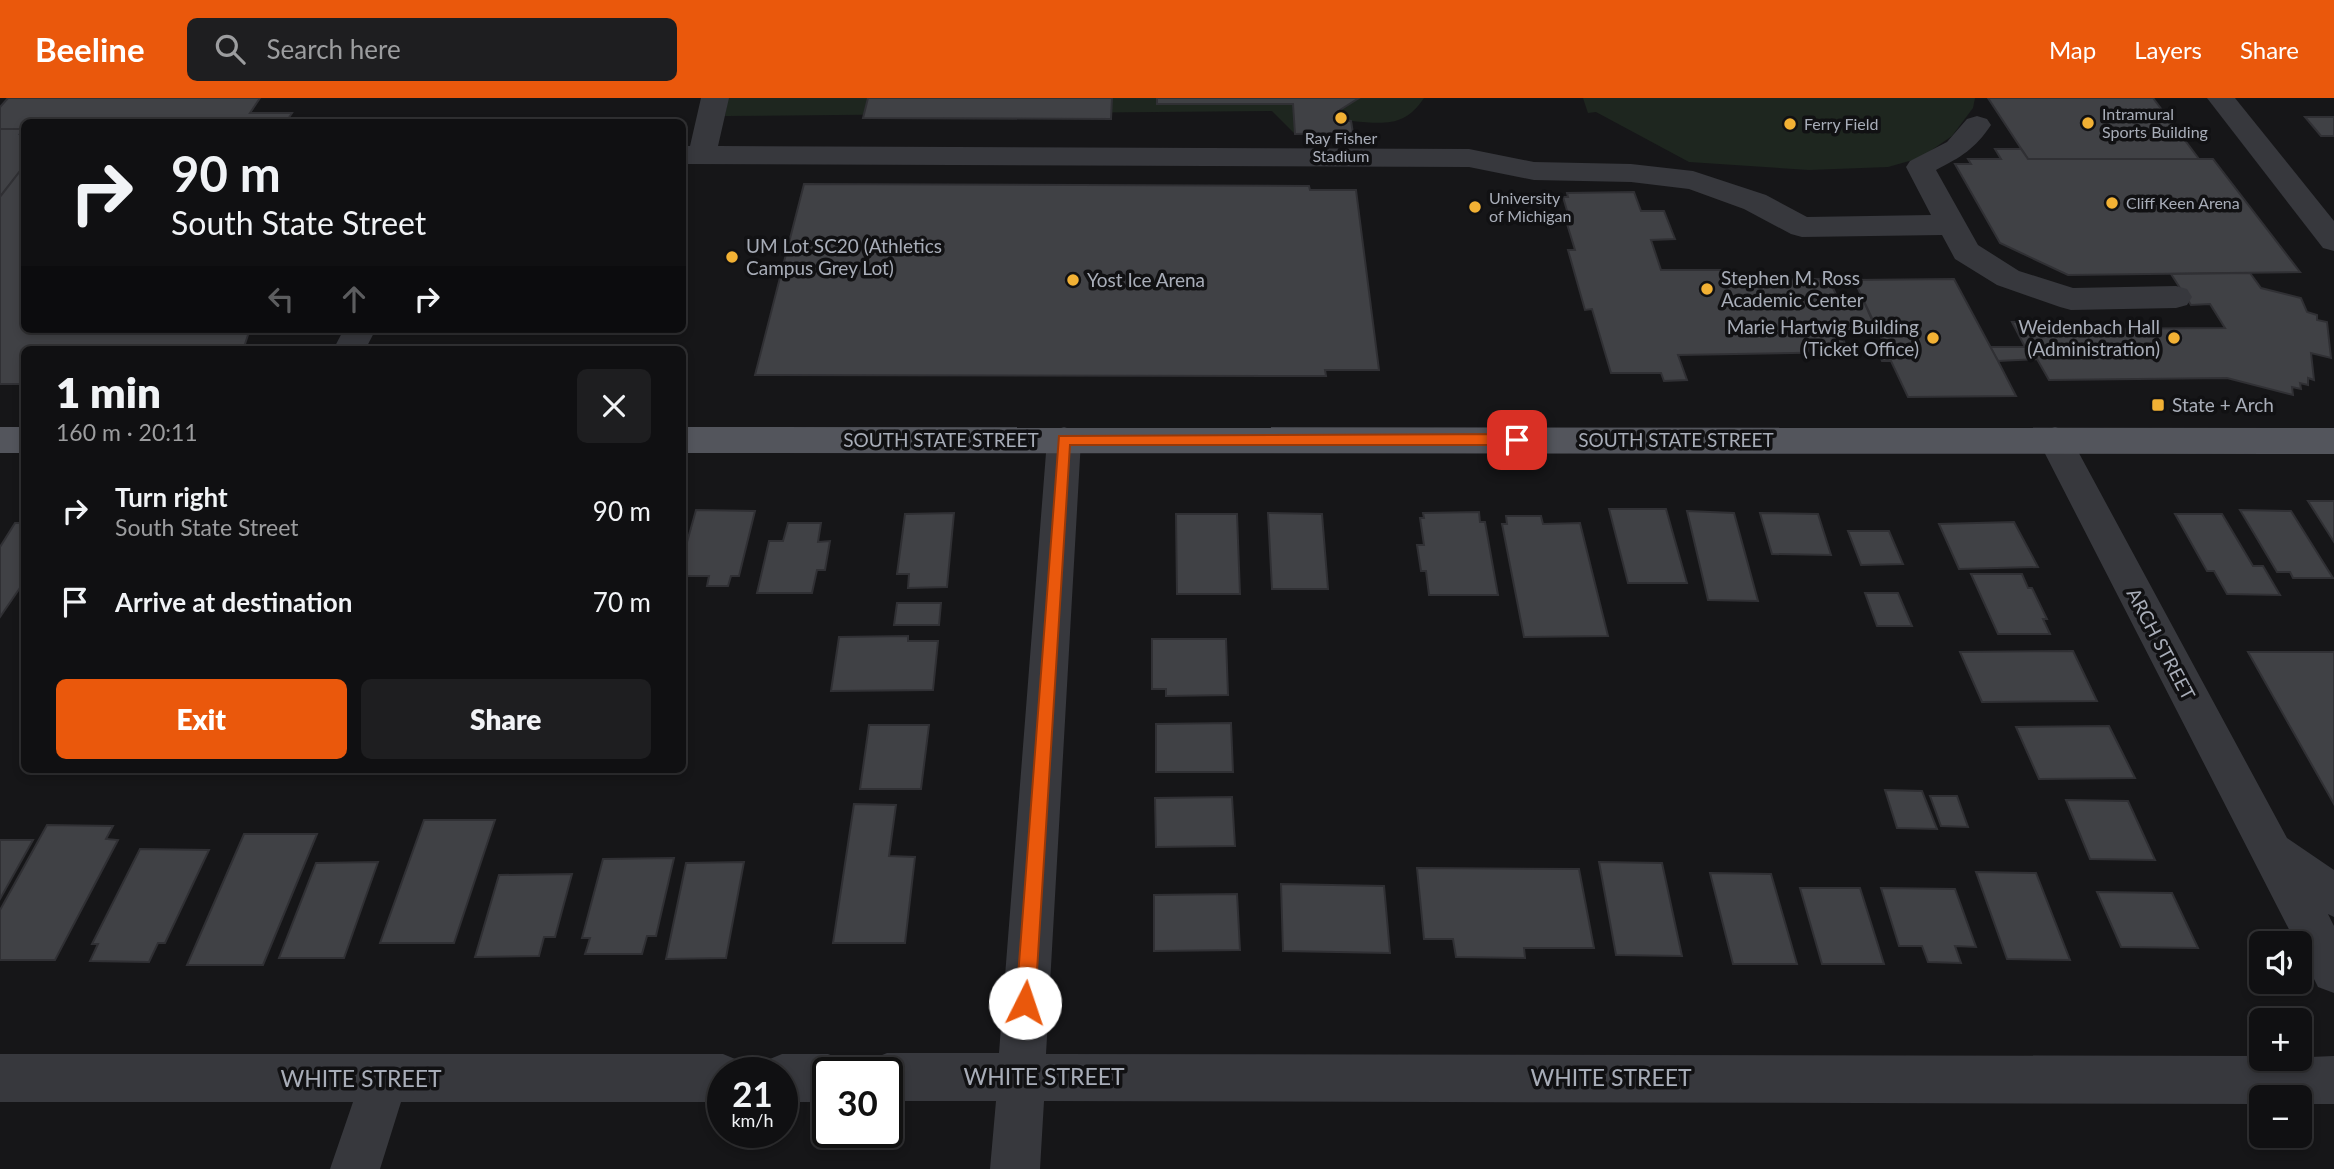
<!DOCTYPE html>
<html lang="en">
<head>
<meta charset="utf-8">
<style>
	body { margin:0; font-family:Lato,sans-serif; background:#1e1e20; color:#f1f3f6; height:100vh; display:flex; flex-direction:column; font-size:26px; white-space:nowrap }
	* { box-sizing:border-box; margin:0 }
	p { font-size:23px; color:#9c9d9f }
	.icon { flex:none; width:38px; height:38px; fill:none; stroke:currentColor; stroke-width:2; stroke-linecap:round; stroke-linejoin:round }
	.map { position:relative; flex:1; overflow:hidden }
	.panel { position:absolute; left:21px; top:248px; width:665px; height:427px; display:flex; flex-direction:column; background:#101012; border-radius:10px; box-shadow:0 4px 10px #0003,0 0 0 2px #303032 }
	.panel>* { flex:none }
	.hud { position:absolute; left:21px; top:21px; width:665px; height:214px; border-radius:10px; box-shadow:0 4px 10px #0003,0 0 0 2px #303032; background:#101012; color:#f1f3f6; overflow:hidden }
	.fabs { position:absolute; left:2249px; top:833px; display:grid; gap:14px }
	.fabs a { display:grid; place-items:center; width:63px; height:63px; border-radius:10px; background:#101012; box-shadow:0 4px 10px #0003,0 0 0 2px #303032; font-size:35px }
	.speed { position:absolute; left:707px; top:959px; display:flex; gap:14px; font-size:35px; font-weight:700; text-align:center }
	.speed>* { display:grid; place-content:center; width:91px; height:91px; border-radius:50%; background:#101012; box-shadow:0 4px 10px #0003,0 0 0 2px #303032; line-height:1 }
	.speed small { font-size:18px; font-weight:400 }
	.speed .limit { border:4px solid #111; border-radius:10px; background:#fff; color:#111 }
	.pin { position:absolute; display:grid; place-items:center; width:60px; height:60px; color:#fff; margin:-30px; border-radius:14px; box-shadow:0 4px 10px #0006 }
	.me { position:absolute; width:77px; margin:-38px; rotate:4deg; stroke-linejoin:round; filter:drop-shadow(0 0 5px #0008) }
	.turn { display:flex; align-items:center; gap:24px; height:147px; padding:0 35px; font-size:32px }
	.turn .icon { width:91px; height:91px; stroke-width:2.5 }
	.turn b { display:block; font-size:49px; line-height:60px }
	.lanes { display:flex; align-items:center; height:66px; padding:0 35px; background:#0003; justify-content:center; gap:35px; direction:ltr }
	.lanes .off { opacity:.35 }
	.round { display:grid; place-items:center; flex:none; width:74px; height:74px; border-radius:10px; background:#1e1e20 }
	.head { display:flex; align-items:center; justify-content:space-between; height:119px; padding:0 35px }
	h1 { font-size:42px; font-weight:800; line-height:52px }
	.primary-button { display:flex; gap:14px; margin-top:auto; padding:14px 35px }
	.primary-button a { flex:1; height:80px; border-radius:10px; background:#ea580c; color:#fff; font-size:28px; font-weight:800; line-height:80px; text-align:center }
	.primary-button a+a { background:#1e1e20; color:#f1f3f6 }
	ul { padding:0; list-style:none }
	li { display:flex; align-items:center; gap:21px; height:91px; padding:0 35px }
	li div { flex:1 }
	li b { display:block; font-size:26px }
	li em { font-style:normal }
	header { display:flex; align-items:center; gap:42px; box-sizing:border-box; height:98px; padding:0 35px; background:#ea580c; color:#fff }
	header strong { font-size:33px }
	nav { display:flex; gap:38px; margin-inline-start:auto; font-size:24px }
	.search { width:490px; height:63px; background:#1e1e20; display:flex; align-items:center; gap:18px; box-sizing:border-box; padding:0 24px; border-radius:10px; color:#9c9d9f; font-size:26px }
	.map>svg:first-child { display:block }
	.green { fill:#1e261f }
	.building { fill:#404145; stroke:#303034; stroke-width:2 }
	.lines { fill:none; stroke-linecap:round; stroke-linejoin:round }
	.minor { fill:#37383d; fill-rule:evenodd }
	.major { fill:#53555c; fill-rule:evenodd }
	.route { fill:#ea580c; stroke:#983908; stroke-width:2 }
	.poi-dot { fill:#f2b134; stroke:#111113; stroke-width:2.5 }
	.labels { text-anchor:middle; stroke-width:7; stroke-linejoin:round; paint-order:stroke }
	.far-poi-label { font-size:16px; fill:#a8adb8; stroke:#111113; text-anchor:start }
	.poi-label { font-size:19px; fill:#a8adb8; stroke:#111113; text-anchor:start }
	.street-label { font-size:19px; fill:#a8adb8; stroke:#111113 }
	.near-street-label { font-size:23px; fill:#a8adb8; stroke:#111113 }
</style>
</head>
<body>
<header>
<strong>Beeline</strong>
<div class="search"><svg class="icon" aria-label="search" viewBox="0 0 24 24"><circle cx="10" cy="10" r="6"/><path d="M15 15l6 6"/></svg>Search here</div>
<nav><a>Map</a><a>Layers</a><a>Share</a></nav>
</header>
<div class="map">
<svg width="2334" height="1071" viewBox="0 0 2334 1071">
	<rect width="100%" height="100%" fill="#161618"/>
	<g class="green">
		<path d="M728,0h696c-19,29 -40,26 -72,23l1,12 -58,1 -23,-23 -547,5z"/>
		<path d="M1583,0h392l-2,10 -21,28 -32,22 -32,9 -79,3 -120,-8 -93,-50 -8,1z"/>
	</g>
	<g class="building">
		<path d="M8,0h252l-10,15h42l-6,9h-262v12h-4l4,-5h-24v-22z"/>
		<path d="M868,0h244l-1,21 -248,-1z"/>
		<path d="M1157,0h202l-19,12 1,10 10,1 2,12 -58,1 -2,-30h-136z"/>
		<path d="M1988,0h165l46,61h-171z"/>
		<path d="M2305,19h29v19h-13z"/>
		<path d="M0,31h24l-4,5h4v32l-24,31z"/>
		<path d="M1995,51h26l7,10h185l87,113 -232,3 -68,-32 -45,-79h16l-3,-5h33z"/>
		<path d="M24,68v163h226l-7,21h-219v34h-24v-187z"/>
		<path d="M804,86l505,2 1,4h46l23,180h-54l1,6 -571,-1z"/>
		<path d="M1634,94l7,19h23l11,28 -24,1 10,30h75l4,10 89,-1 9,20h25l13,30h-38l11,23 -171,3 9,25 -23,1 -3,-8h-50l-19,-64 -7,1 -17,-60h7l-11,-36h4l-5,-17h5l-1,-4z"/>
		<path d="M2250,175l11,15 40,10 6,14 10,3v5l10,2 4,36 -20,-5 3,27 -6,-2v7l-8,-2 1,6 -9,-2 1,8 -66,-17 -178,2 -12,-21 -39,2 -8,-14h35l-13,-25h52l4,7 157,-1 -15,-24 -19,1 -20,-31z"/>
		<path d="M1954,181l44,82 18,35 -108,1 -17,-36h-9l-6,-13h10l-32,-68z"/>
		<path d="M2308,403h26v41z"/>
		<path d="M1609,411h57l21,74h-59z"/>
		<path d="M696,412l59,1 -16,65h-8l-3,10h-21l2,-10h-27v-16z"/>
		<path d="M2240,412l51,1 42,67h-40l-3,-6h-13z"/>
		<path d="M1687,413l47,2 24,88 -50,-1z"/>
		<path d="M1479,414l1,10h5l13,73h-69l-3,-24h-5l-4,-26h7l-4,-27h4l-1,-5z"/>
		<path d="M954,415l-7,74 -39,1 1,-14h-12l8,-60z"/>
		<path d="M1268,415l54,1 6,75h-56z"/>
		<path d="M1760,415l58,1 13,41 -59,-1z"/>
		<path d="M1176,416h61l3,80h-63z"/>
		<path d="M2175,416h47l31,52h10l17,29 -53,-1 -13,-23h-7z"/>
		<path d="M1506,418h35l2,8 37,-1 28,113 -84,1 -22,-113h5z"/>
		<path d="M2014,424l24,45 -79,2 -20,-45z"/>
		<path d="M15,425h9v59l-24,35v-70z"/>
		<path d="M788,425h33l-3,19 12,-1 -5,29h-8l-5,23h-55l12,-52h14z"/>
		<path d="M1848,433h41l14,33 -42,1z"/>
		<path d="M1971,476h51l6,14h4l15,31h-4l7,15h-52z"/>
		<path d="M1865,495h33l14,33h-35z"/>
		<path d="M897,505h44l-2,22h-45z"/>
		<path d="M908,538v5h30l-5,49 -102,1 8,-54z"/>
		<path d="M1152,541h74l2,56 -62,1v-7h-14z"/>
		<path d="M2073,553l24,50 -115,1 -22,-50z"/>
		<path d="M2248,554h86v152z"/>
		<path d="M1231,625l2,49h-77v-48z"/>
		<path d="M869,627h60l-8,64h-61z"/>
		<path d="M2109,628l26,52 -96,1 -23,-52z"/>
		<path d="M1885,692l37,1 15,38 -40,-1z"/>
		<path d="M1930,698h27l11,31 -27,-1z"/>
		<path d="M1232,699l3,49 -79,1 -1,-49z"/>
		<path d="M2066,702l62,1 27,59 -65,-1z"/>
		<path d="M854,706l42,1 -7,51 26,1 -10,86h-72z"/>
		<path d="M424,722h71l-41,123h-74z"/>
		<path d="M47,727l66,1 -7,13 12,1 -63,120h-55v-50z"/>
		<path d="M244,736h73l-54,131h-76z"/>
		<path d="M0,742h33l-33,59z"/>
		<path d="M140,751l69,1 -44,93h-7l-9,19 -59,-1 8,-17h-6z"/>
		<path d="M674,760l-18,78h-9l-5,18h-57l5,-16h-8l21,-79z"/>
		<path d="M378,764l-34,96h-65l37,-95z"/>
		<path d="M744,764l-18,96 -60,1 20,-96z"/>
		<path d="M1599,764l63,1 20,93 -66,-1z"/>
		<path d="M1417,770l162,1 15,79h-70l1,10 -69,-1 -3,-18h-29z"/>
		<path d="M1976,774l60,1 34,87 -63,-1z"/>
		<path d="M1710,775l61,1 26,90h-64z"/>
		<path d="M572,776l-17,63h-11l-5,19 -64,1 24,-82z"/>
		<path d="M1281,786l103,2 6,67 -107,-2z"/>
		<path d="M1800,790h60l24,76h-62z"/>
		<path d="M1881,790l74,1 21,58 -21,-1 6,17 -33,-1 -6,-16h-23z"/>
		<path d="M2097,794l75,1 26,55 -77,-1z"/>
		<path d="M1237,796l3,56 -86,1v-56z"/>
	</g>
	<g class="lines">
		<g class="minor">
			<path d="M701,0h28l-11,48 751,3 65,13 97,2 62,7 73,24 41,22 124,-2 -25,-48 4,-6 37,-19 20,-23 10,-3 10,3 4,6c-16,24 -30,32 -55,45l42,75 41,26 54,17 103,-2 11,3 5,8 -5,8 -11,3 -105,2 -11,-3 -63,-22 -42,-26 -13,-24 -140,2 -11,-3 -47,-25 -55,-20 -58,-7 -97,-2 -65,-13 -787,-3v-18h8z"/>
			<path d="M2207,0h28l99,123v30l-11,-3z"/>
			<path d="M344,231h32l-11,21h-32z"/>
			<path d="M1064,329l12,4 5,9 -35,614 1215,2v3l73,-3v48h-34v-7h-39v7l-1217,-3 -4,68h-50l6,-68h-109v-28h-22l5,-13 17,-7h112l48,-613 5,-9z"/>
			<path d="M2055,329l12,4 220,407 47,32v47l-6,-3 6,12v67l-16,-6 -18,-36v-8h-4l-258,-503 5,-9z"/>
			<path d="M0,956h723l17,7 5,12h-22v29h-322l-21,67h-50l23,-67h-353z"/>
			<path d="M782,956h46l17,7 5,12h-22v29h-46v-29h-22l5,-12z"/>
		</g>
		<g class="major">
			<rect x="0" y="329" width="24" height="26"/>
			<path d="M682,329l1652,1v26l-1652,-1z"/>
		</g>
	</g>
	<path class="route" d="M1517,336l7,6 -7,5h-447l-35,558 -3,7 -7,3 -6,-3 -3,-7 43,-567z"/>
	<g class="poi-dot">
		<circle cx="1341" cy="20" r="7"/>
		<circle cx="2088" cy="25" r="7"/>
		<circle cx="1790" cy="26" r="7"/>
		<circle cx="2112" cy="105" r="7"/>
		<circle cx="1475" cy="109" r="7"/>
		<circle cx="732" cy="159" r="7"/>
		<circle cx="1073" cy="182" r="7"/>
		<circle cx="1707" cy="191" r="7"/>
		<circle cx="1933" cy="240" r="7"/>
		<circle cx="2174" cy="240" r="7"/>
		<rect x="2151" y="300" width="14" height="14" rx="3.5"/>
	</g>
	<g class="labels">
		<g class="far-poi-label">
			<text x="2102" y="22">Intramural<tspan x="2102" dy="18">Sports Building</tspan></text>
			<text x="1804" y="32">Ferry Field</text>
			<text x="1341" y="46" text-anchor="middle">Ray Fisher<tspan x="1341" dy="18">Stadium</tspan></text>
			<text x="1489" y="106">University<tspan x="1489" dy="18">of Michigan</tspan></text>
			<text x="2126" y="111">Cliff Keen Arena</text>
		</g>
		<g class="poi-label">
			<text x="746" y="155">UM Lot SC20 (Athletics<tspan x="746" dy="22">Campus Grey Lot)</tspan></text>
			<text x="1721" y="187">Stephen M. Ross<tspan x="1721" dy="22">Academic Center</tspan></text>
			<text x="1087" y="189">Yost Ice Arena</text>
			<text x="1919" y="236" text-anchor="end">Marie Hartwig Building<tspan x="1919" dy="22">(Ticket Office)</tspan></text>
			<text x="2160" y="236" text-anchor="end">Weidenbach Hall<tspan x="2160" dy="22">(Administration)</tspan></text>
			<text x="2172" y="314">State + Arch</text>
		</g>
		<g class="street-label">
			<text x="941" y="349">SOUTH STATE STREET</text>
			<text x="1676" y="349">SOUTH STATE STREET</text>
			<text transform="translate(2161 546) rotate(62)" y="7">ARCH STREET</text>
		</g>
		<g class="near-street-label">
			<text x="1044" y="987">WHITE STREET</text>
			<text x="1611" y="988">WHITE STREET</text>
			<text x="361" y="989">WHITE STREET</text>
		</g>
	</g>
</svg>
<div class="fabs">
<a><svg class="icon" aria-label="sound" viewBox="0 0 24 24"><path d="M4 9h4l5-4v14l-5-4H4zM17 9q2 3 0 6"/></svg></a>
<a>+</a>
<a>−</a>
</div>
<div class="speed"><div>21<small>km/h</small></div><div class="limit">30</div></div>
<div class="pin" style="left:1517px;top:342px;background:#d93025"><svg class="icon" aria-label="arrive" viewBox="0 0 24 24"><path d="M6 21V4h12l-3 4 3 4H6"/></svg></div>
<svg class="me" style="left:1025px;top:905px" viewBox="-20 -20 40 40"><circle r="19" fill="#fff"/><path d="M0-13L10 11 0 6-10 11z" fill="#ea580c"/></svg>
<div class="hud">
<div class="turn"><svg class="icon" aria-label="right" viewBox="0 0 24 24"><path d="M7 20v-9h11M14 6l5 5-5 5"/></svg><div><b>90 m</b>South State Street</div></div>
<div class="lanes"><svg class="icon off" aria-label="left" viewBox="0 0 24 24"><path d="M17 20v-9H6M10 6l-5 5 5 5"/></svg><svg class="icon off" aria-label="ahead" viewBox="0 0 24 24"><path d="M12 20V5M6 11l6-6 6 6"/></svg><svg class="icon" aria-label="right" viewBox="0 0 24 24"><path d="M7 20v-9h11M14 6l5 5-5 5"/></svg></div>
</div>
<section class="panel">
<div class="head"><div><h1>1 min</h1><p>160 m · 20:11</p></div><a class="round"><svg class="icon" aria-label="close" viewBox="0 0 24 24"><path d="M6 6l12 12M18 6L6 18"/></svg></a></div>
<ul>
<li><svg class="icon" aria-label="right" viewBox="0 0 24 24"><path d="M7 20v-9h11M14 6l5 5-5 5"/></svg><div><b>Turn right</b><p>South State Street</p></div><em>90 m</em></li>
<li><svg class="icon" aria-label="arrive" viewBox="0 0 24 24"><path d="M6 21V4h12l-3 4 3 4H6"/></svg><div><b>Arrive at destination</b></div><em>70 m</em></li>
</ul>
<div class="primary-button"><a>Exit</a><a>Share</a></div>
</section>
</div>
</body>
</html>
